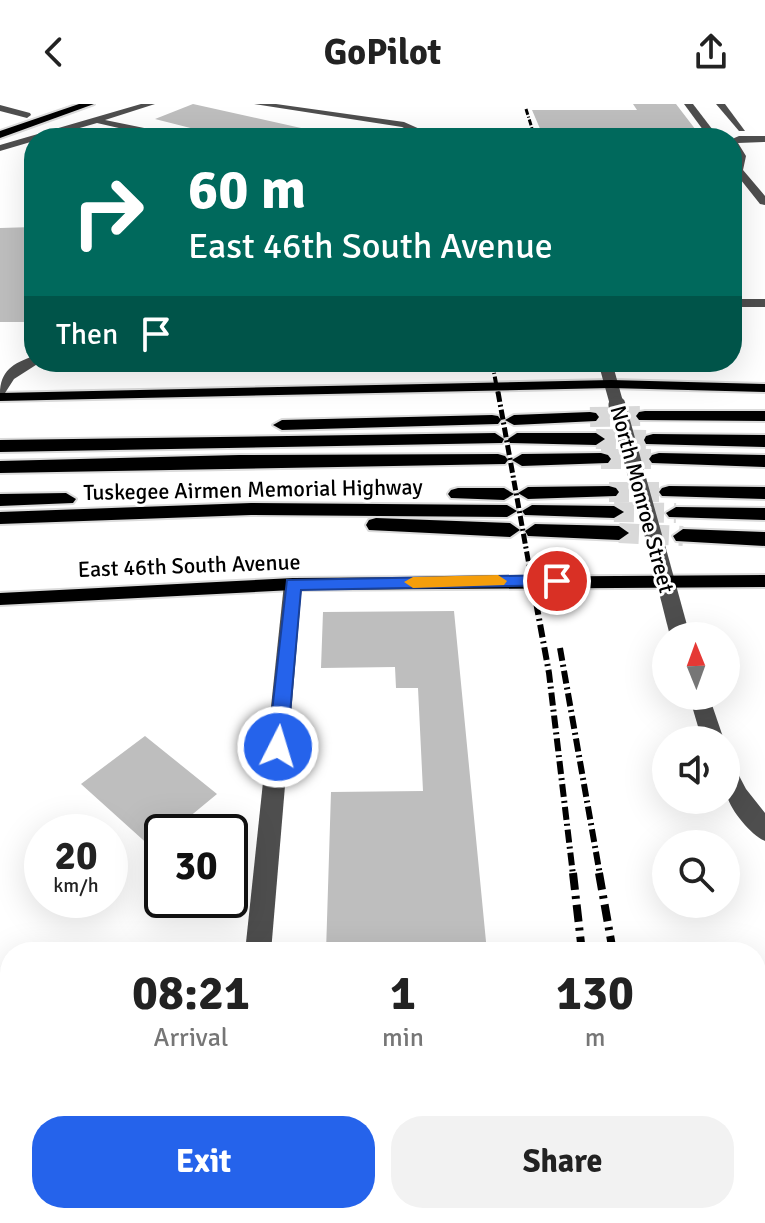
<!DOCTYPE html>
<html lang="en">
<head>
<meta charset="utf-8">
<style>
	body { margin:0; font-family:Signika,sans-serif; background:#f2f2f2; color:#222; height:100vh; display:flex; flex-direction:column; font-size:30px; white-space:nowrap }
	* { box-sizing:border-box; margin:0 }
	p { font-size:26px; color:#767676 }
	.icon { flex:none; width:44px; height:44px; fill:none; stroke:currentColor; stroke-width:2; stroke-linecap:round; stroke-linejoin:round }
	.map { position:relative; flex:1; overflow:hidden }
	.drawer { position:absolute; left:0px; top:838px; width:766px; height:282px; display:flex; flex-direction:column; background:#fff; border-radius:32px 32px 0 0; box-shadow:0 8px 32px #0002 }
	.drawer>* { flex:none }
	.hud { position:absolute; left:24px; top:24px; width:718px; height:244px; border-radius:32px; box-shadow:0 8px 32px #0002; background:#00695c; color:#fff; overflow:hidden }
	.needle { width:52px; rotate:359deg }
	.tools { position:absolute; left:652px; top:518px; display:grid; gap:16px }
	.tools a { display:grid; place-items:center; width:88px; height:88px; border-radius:50%; background:#fff; box-shadow:0 8px 32px #0002; font-size:40px }
	.speed { position:absolute; left:24px; top:710px; display:flex; gap:16px; font-size:40px; font-weight:700; text-align:center }
	.speed>* { display:grid; place-content:center; width:104px; height:104px; border-radius:50%; background:#fff; box-shadow:0 8px 32px #0002; line-height:1 }
	.speed small { font-size:20px; font-weight:400 }
	.speed .limit { border:4px solid #111; border-radius:12px; background:#fff; color:#111 }
	.pin { position:absolute; display:grid; place-items:center; width:68px; height:68px; color:#fff; margin:-34px; border:4px solid #fff; border-radius:50%; box-shadow:0 2px 8px #0007 }
	.me { position:absolute; width:88px; margin:-44px; rotate:5deg; stroke-linejoin:round; filter:drop-shadow(0 0 6px #0008) }
	.turn { display:flex; align-items:center; gap:28px; height:168px; padding:0 32px; font-size:36px }
	.turn .icon { width:104px; height:104px; stroke-width:2.5 }
	.turn b { display:block; font-size:56px; line-height:68px }
	.then { display:flex; align-items:center; height:76px; padding:0 32px; background:#0003; gap:16px; font-size:30px }
	.eta { display:flex; justify-content:space-evenly; align-items:center; height:136px; text-align:center }
	.eta b { font-size:48px; font-weight:700; line-height:56px }
	.button { display:flex; gap:16px; margin-top:auto; padding:16px 32px }
	.button a { flex:1; height:92px; border-radius:32px; background:#2563eb; color:#fff; font-size:32px; font-weight:700; line-height:92px; text-align:center }
	.button a+a { background:#f2f2f2; color:#222 }
	header { display:flex; justify-content:space-between; align-items:center; height:104px; padding:0 32px; background:#fff; font-size:36px; font-weight:700 }
	.map>svg:first-child { display:block }
	.building { fill:#bebebe }
	.lines { fill:none; stroke-linecap:round; stroke-linejoin:round }
	.highway-tunnel { stroke:#d9d9d9; stroke-width:20; stroke-dasharray:20 10; stroke-linecap:butt }
	.major-casing { stroke:#dbdbdb; stroke-width:4 }
	.highway-casing { stroke:#dbdbdb; stroke-width:4 }
	.minor { fill:#4e4e4e; fill-rule:evenodd }
	.major { fill:#000; fill-rule:evenodd }
	.highway { fill:#000; fill-rule:evenodd }
	.rail-far4 { stroke:#000; stroke-width:3; stroke-dasharray:6 2 1 2; stroke-linecap:butt }
	.rail-far3 { stroke:#000; stroke-width:4; stroke-dasharray:8 3 1 3; stroke-linecap:butt }
	.rail-far2 { stroke:#000; stroke-width:5; stroke-dasharray:10 3 2 3; stroke-linecap:butt }
	.rail-far1 { stroke:#000; stroke-width:6; stroke-dasharray:13 4 2 4; stroke-linecap:butt }
	.rail { stroke:#000; stroke-width:8; stroke-dasharray:17 6 3 6; stroke-linecap:butt }
	.minor-bridge { stroke:#4e4e4e; stroke-width:17 }
	.route { fill:#2563eb; stroke:#184099; stroke-width:2 }
	.slow { fill:#f59e0b }
	.labels { text-anchor:middle; stroke-width:6; stroke-linejoin:round; paint-order:stroke }
	.street-label { font-size:22px; fill:#000; stroke:#fff }
</style>
</head>
<body>
<header><svg class="icon" aria-label="back" viewBox="0 0 24 24"><path d="M15 5l-7 7 7 7"/></svg>GoPilot<svg class="icon" aria-label="share" viewBox="0 0 24 24"><path d="M12 15V3M7 8l5-5 5 5M5 13v7h14v-7"/></svg></header>
<div class="map">
<svg width="765" height="1119" viewBox="0 0 765 1119">
	<rect width="100%" height="100%" fill="#fff"/>
	<g class="building">
		<path d="M193,0l117,26 -1,8h-79l-75,-19z"/>
		<path d="M633,0h43l26,34h-158l-12,-28h105z"/>
		<path d="M34,123v95h-34v-94z"/>
		<path d="M454,507l33,341h-161l5,-160 92,-1 -5,-103h-22l-1,-21 -74,1 2,-56z"/>
		<path d="M145,632l72,58 -46,38h-9v7l-10,9 -71,-64z"/>
	</g>
	<g class="lines">
		<g class="highway-tunnel">
			<path d="M590,313l55,-1"/>
			<path d="M596,335l57,1"/>
			<path d="M601,355h58"/>
			<path d="M609,388h60"/>
			<path d="M614,408l62,1"/>
			<path d="M619,429l64,3"/>
		</g>
		<defs>
			<g id="major">
				<path d="M611,276l154,4v8l-154,-4 -611,13v-8z"/>
				<path d="M765,471v12l-472,3 -293,15v-12l293,-15z"/>
			</g>
			<g id="highway">
				<path d="M79,0h15l-94,34v-7z"/>
				<path d="M645,307h120v10l-126,-1 -3,-4 3,-4z"/>
				<path d="M590,308l6,1 3,4 -3,4 -82,4 -9,-5 9,-5z"/>
				<path d="M492,311l6,1 3,4 -3,4 -216,6 -9,-5 9,-5z"/>
				<path d="M495,329l9,6 -2,4 -502,9v-12z"/>
				<path d="M517,329h79l9,6 -9,6 -86,-2 -2,-4z"/>
				<path d="M653,330l112,1v12l-119,-3 -2,-4 2,-4z"/>
				<path d="M601,349l7,2 3,4 -3,4 -86,3 -10,-6 10,-6z"/>
				<path d="M659,349l106,2v12l-113,-4 -3,-4 3,-4z"/>
				<path d="M498,350l7,2 3,4 -3,4 -505,9v-12l239,-6z"/>
				<path d="M609,382l7,2 3,4 -3,4 -88,3 -10,-6 10,-6z"/>
				<path d="M669,382l96,1v12l-103,-3 -3,-4 3,-4z"/>
				<path d="M458,384h46l10,6 -10,6 -53,-2 -3,-4 3,-4z"/>
				<path d="M66,389l10,6 -3,4 -73,3v-12z"/>
				<path d="M251,399l256,2 10,6 -10,6 -256,-2 -251,9v-12z"/>
				<path d="M532,401l82,1 10,6 -10,6 -89,-3 -3,-4z"/>
				<path d="M676,403l89,1v12l-96,-3 -3,-4z"/>
				<path d="M376,414l134,5 10,7 -10,7 -141,-7 -3,-5 3,-5z"/>
				<path d="M535,420l84,2 10,7 -10,7 -91,-4 -3,-5z"/>
				<path d="M683,425l82,3v14l-89,-5 -3,-5z"/>
			</g>
		</defs>
		<use href="#major" class="major-casing"/>
		<use href="#highway" class="highway-casing"/>
		<g class="minor">
			<path d="M141,0h14l-50,16 49,10 -2,8h-10l3,-4 -48,-11 -52,15h-11v3l-34,10v-6z"/>
			<path d="M254,0h22l128,18 18,8 2,8h-10v-5l-12,-6z"/>
			<path d="M684,0h9l26,34h-10z"/>
			<path d="M716,0h9l20,27h-6z"/>
			<path d="M0,1l30,8 1,2 -4,3 -27,-7z"/>
			<path d="M739,32h26v6l-27,1 8,13 -3,14 22,26v9l-5,-1 -27,-34 3,-14 -4,-17z"/>
			<rect x="732" y="195" width="33" height="8"/>
			<path d="M34,252v6l5,1 -25,16 -9,14 -5,1c0,-23 13,-31 34,-38z"/>
			<path d="M598,258h14l12,43 -2,3h-10l-2,-3z"/>
			<path d="M656,435l9,6 25,91h-20l-23,-91z"/>
			<path d="M293,474l9,6 -31,368h-26l39,-368z"/>
			<path d="M689,592h20l15,44h-22z"/>
			<path d="M726,659l8,3 12,23 19,24v28c-13,-5 -34,-30 -38,-45 -3,-9 -1,-23 -1,-33z"/>
			<rect x="0" y="899" width="10" height="26"/>
			<path d="M221,1110h32l-1,9h-32z"/>
		</g>
		<use href="#major" class="major"/>
		<use href="#highway" class="highway"/>
		<path class="rail-far4" d="M526,5l9,29"/>
		<path class="rail-far3" d="M492,258l6,32"/>
		<path class="rail-far2" d="M498,288l38,212"/>
		<g class="rail-far1">
			<path d="M536,498l13,71 24,202"/>
			<path d="M560,544l40,227"/>
		</g>
		<g class="rail">
			<path d="M573,769l9,79"/>
			<path d="M599,769l14,79"/>
			<path d="M584,1110l1,9"/>
			<path d="M615,1110l1,9"/>
			<path d="M663,1110l2,9"/>
		</g>
		<path class="minor-bridge" d="M617,301l39,140"/>
	</g>
	<path class="route" d="M557,471l5,2 3,4 -3,4 -261,5 -14,157 -2,6h-14l-3,-6 19,-167z"/>
	<path class="slow" d="M498,471l9,6 -3,4 -91,3 -9,-6 9,-5z"/>
	<g class="labels">
		<g class="street-label">
			<text transform="translate(253 385) rotate(-1)" y="8">Tuskegee Airmen Memorial Highway</text>
			<text transform="translate(643 395) rotate(75)" y="8">North Monroe Street</text>
			<text transform="translate(189 461) rotate(-2)" y="8">East 46th South Avenue</text>
		</g>
	</g>
</svg>
<div class="tools">
<a><svg class="needle" viewBox="-14 -14 28 28"><path d="M0-13l5 13h-10z" fill="#e53935"/><path d="M0 13l5-13h-10z" fill="#767676"/></svg></a>
<a><svg class="icon" aria-label="sound" viewBox="0 0 24 24"><path d="M4 9h4l5-4v14l-5-4H4zM17 9q2 3 0 6"/></svg></a>
<a><svg class="icon" aria-label="search" viewBox="0 0 24 24"><circle cx="10" cy="10" r="6"/><path d="M15 15l6 6"/></svg></a>
</div>
<div class="speed"><div>20<small>km/h</small></div><div class="limit">30</div></div>
<div class="pin" style="left:557px;top:477px;background:#d93025"><svg class="icon" aria-label="arrive" viewBox="0 0 24 24"><path d="M6 21V4h12l-3 4 3 4H6"/></svg></div>
<svg class="me" style="left:278px;top:643px" viewBox="-20 -20 40 40"><circle r="17" fill="#2563eb" stroke="#fff" stroke-width="3"/><path d="M0-11L8 9 0 5-8 9z" fill="#fff"/></svg>
<div class="hud">
<div class="turn"><svg class="icon" aria-label="right" viewBox="0 0 24 24"><path d="M7 20v-9h11M14 6l5 5-5 5"/></svg><div><b>60 m</b>East 46th South Avenue</div></div>
<div class="then">Then<svg class="icon" aria-label="arrive" viewBox="0 0 24 24"><path d="M6 21V4h12l-3 4 3 4H6"/></svg></div>
</div>
<section class="drawer">
<div class="eta">
<div><b>08:21</b><p>Arrival</p></div>
<div><b>1</b><p>min</p></div>
<div><b>130</b><p>m</p></div>
</div>
<div class="button"><a>Exit</a><a>Share</a></div>
</section>
</div>
</body>
</html>
